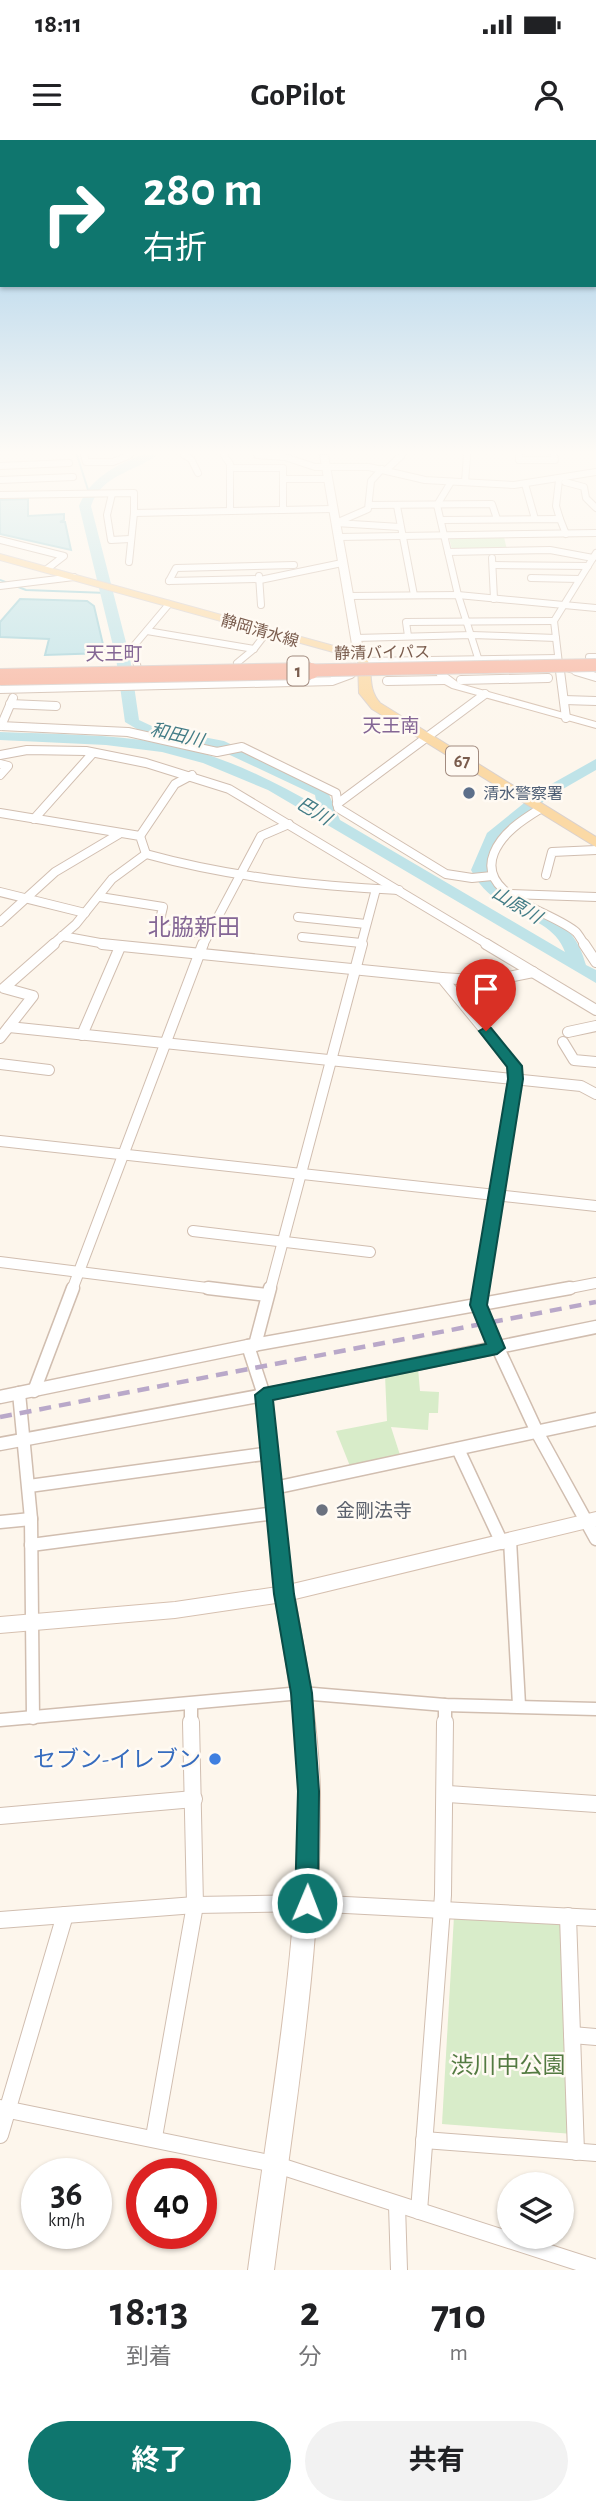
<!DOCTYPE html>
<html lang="ja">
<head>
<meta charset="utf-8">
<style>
	body { margin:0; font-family:"Alegreya Sans","Noto Sans JP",sans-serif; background:#f2f2f2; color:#202124; height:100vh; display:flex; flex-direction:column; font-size:26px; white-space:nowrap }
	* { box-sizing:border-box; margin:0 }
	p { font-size:23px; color:#757577 }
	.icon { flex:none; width:38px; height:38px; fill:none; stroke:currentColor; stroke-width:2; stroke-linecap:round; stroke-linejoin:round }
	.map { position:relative; height:2130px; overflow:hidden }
	.drawer { display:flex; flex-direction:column; background:#fff; flex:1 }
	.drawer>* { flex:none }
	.top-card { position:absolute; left:0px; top:0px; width:597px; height:147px; box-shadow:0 2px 5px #0004; background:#0f766e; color:#fff; overflow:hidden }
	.tools { position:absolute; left:497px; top:2032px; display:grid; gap:14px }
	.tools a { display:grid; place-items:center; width:77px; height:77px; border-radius:50%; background:#fff; box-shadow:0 2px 5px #0004; font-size:35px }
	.speed { position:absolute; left:21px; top:2018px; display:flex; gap:14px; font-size:35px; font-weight:700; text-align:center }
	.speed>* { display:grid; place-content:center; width:91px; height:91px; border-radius:50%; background:#fff; box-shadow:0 2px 5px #0004; line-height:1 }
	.speed small { font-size:18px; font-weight:400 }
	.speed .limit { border:10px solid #d22; background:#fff; color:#111 }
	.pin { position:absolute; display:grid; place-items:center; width:60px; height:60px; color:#fff; margin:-72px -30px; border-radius:50% 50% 50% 0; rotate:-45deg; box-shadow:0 0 7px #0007 }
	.pin .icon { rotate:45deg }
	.me { position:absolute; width:77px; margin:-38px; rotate:1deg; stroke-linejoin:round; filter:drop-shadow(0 0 5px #0008) }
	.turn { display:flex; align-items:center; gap:24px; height:147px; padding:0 28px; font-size:32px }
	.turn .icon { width:91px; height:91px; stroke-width:2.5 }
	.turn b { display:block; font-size:49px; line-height:60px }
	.eta { display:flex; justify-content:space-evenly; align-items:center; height:119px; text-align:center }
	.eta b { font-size:42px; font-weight:700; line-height:49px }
	.button { display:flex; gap:14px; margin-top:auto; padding:14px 28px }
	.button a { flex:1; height:80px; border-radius:42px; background:#0f766e; color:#fff; font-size:28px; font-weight:700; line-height:80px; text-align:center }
	.button a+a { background:#f2f2f2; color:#202124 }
	.status { display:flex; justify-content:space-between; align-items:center; height:49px; padding:0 35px; background:#fff; direction:ltr }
	.status svg { height:19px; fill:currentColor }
	header { display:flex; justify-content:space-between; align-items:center; height:91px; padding:0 28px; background:#fff; font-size:32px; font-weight:700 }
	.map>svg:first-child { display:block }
	.green { fill:#d8ecc9 }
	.water { fill:#bfe3e8; stroke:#a5d3da; stroke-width:2 }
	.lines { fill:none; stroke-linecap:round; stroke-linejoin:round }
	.stream { stroke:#a5d3da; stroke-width:2 }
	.river { fill:#bfe3e8; fill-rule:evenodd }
	.street-far4-casing { stroke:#d1beb0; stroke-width:8 }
	.street-far3-casing { stroke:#d1beb0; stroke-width:10 }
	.street-far2-casing { stroke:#d1beb0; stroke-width:12 }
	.street-far1-casing { stroke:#d1beb0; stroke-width:15 }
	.street-casing { stroke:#d1beb0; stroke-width:18 }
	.secondary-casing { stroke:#d6c0b0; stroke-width:2 }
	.primary-casing { stroke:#dad1cd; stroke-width:2 }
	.street-far4 { stroke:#fff; stroke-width:6 }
	.street-far3 { stroke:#fff; stroke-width:8 }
	.street-far2 { stroke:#fff; stroke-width:10 }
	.street-far1 { stroke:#fff; stroke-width:12 }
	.street { stroke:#fff; stroke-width:16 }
	.secondary { fill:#fff; fill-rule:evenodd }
	.primary { fill:#fbd9a5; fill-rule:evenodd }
	.rail { stroke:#b9a8c9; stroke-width:4.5; stroke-dasharray:12 8; stroke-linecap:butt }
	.highway-bridge-far1-casing { stroke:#dad1cd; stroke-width:14; stroke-linecap:butt }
	.highway-bridge-casing { stroke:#dad1cd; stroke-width:18; stroke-linecap:butt }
	.highway-bridge-far1 { stroke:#f7b7a3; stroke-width:12 }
	.highway-bridge { stroke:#f7b7a3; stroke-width:16 }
	.route { fill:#0f766e; stroke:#0a4d48; stroke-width:2 }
	.service-dot { fill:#5c6f8a; stroke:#fffaf3; stroke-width:2.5 }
	.worship-dot { fill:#6b7280; stroke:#fffaf3; stroke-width:2.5 }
	.shop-dot { fill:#3f7fe0; stroke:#fffaf3; stroke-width:2.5 }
	.labels { text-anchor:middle; stroke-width:5; stroke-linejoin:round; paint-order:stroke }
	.far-street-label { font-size:16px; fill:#7a5c4d; stroke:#fffaf3 }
	.far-service-label { font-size:16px; fill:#4e5e75; stroke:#fffaf3; text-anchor:start }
	.shield { fill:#fffaf3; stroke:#a28b7f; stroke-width:2 }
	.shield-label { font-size:18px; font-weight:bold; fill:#7a5c4d }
	.far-water-label { font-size:18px; font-style:italic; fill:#437c86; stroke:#fffaf3 }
	.far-quarter-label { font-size:19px; fill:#846695; stroke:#fffaf3 }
	.worship-label { font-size:19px; fill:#5b616d; stroke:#fffaf3; text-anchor:start }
	.quarter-label { font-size:23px; fill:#846695; stroke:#fffaf3 }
	.near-shop-label { font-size:23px; fill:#366cbe; stroke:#fffaf3; text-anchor:end }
	.near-park-label { font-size:23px; fill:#537a41; stroke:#fffaf3 }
</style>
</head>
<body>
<div class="status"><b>18:11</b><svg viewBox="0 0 49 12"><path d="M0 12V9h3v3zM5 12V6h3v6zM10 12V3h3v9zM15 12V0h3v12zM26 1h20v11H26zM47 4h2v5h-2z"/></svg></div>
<header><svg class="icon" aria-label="menu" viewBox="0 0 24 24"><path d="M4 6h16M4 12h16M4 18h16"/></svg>GoPilot<svg class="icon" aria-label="person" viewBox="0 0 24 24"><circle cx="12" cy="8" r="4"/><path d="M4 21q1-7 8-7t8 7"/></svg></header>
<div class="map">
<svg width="596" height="2130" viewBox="0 0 596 2130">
	<rect width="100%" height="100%" fill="#fdf6ec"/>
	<g class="green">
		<path d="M449,397h55l3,13h-55z"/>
		<path d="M418,1228l2,23 19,1 -1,21h-9l-1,17 -37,-3 9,28 -50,11 -14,-35 51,-10 -2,-46z"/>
		<path d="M454,1776l113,6 6,212 -131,-10z"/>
	</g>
	<g class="water">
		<path d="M28,359v17l36,-2v6l-4,2h5l6,28 -71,-16v-34z"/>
		<path d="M20,459l67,2 7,5 11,47 -60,2 4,-16 -49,-2v-15z"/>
	</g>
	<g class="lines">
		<g class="stream">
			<path d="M77,315l12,38"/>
			<path d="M0,440l26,10 81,3"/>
		</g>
		<path class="river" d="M141,315h16c-24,18 -55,19 -66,51l39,152 9,62 17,8 68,13 103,49 13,30 225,132c-14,-40 -70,-34 -94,-82l16,-37 52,-42 57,-32v11l-47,27 -49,41 -13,32c26,49 82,29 99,95l10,5v13l-328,-193 -65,-27 -41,-11 -56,-7 -106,-5v-8c54,2 109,2 162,11 55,10 107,35 155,63l-2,-11 -100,-47 -68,-13 -22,-13 -9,-64 -37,-152c11,-28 36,-40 62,-51z"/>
		<defs>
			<g id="street-far4">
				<path d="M84,315l2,7h27l17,-7"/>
				<path d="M184,315l7,4 7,14"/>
				<path d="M224,315l6,9v47"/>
				<path d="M257,315l28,2 30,10h54l56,13 89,5 82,-13"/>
				<path d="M519,315v5h36l-1,-5"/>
				<path d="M0,326l69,-3"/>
				<path d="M230,328h53v11"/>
				<path d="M382,329l-11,12 -3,28 -32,14 64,4"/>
				<path d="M386,330l16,-15"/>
				<path d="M0,340l73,-3"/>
				<path d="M559,340l-3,26 4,13"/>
				<path d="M451,342l-14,23 21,90 21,66"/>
				<path d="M465,342l2,-27"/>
				<path d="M565,342l19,5 2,11 10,10"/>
				<path d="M525,344l10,35"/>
				<path d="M112,354l-5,21 4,25 19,-1"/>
				<path d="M0,355l134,-2v20l199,-4"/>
				<path d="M369,365l123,-1 5,15"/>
				<path d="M397,366l17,89"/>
				<path d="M283,370v-31h45"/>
				<path d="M441,380l119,-1 6,15"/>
				<path d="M339,397l257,-4"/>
				<path d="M0,400l64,16 -17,13"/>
				<path d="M448,412l102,-2 43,8"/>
				<path d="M492,418l2,41"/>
				<path d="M129,422l5,-49"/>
				<path d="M493,425l95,1"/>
				<path d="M259,436l2,29"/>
				<path d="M531,438l48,1"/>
				<path d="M260,440l82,-17"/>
				<path d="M169,441l7,-13 118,-3"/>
				<path d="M169,441l91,-2"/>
				<path d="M0,446l74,-9"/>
				<path d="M349,456l109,-1 138,13"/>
				<path d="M147,491l107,18"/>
				<path d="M408,496l-2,-14 148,-1"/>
				<path d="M355,498l117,-3 84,3"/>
				<path d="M589,517h7"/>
				<path d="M364,521l194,-3"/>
				<path d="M237,523l17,-14 13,-17"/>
				<path d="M138,528l-6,-20 37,-44"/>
				<path d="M570,529l11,3"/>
				<path d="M560,532l-6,-51 42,-68"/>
			</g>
			<g id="street-far3">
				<path d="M560,531l6,47"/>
				<path d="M576,531l20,6"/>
				<path d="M461,540l87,-2"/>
				<path d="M387,541l58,-1"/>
				<path d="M0,549l332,-8 19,-7"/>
				<path d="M564,560l32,1"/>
				<path d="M10,564l46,2"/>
				<path d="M0,586l128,6 89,20 25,-5 94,46 2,15 108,66 26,4 20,-2"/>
				<path d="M1,586l12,-28"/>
				<path d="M0,615l27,-5 59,1 60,12 83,26 260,156"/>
				<path d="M0,624l8,2 -8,9"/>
				<path d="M337,664l148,-110"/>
				<path d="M540,669c-18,11 -38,24 -46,44 -18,44 59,58 82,79 3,3 6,9 9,13"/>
				<path d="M0,673l140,23 6,18"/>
				<path d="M34,679l58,-65"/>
				<path d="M140,696l35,-52 17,-9"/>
				<path d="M146,714c83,23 167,32 253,36"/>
				<path d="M546,735l6,-23 44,-2"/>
				<path d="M0,752l85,21"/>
				<path d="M510,754l86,3"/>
				<path d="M100,757l63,10 -5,21 49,6"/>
				<path d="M298,777l68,7"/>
				<path d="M0,782l55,-50 64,-38"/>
				<path d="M62,796l49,9"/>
				<path d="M302,797l59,6"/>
				<path d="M52,805l24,-21 36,-45 34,-25"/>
				<path d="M203,805l58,-109 28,-12"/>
				<path d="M361,805l15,-56"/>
			</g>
			<g id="street-far2">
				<path d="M102,804l340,34 73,89 -34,223"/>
				<path d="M486,804l110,66"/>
				<path d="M584,804l12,18"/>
				<path d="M442,838l47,3 44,-9"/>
				<path d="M9,887l572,59 15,8"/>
				<path d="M568,892l28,-6"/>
				<path d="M82,895l38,-88"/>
				<path d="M0,898l33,-42 -29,-8 50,-44"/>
				<path d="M563,902l11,18 22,2"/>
				<path d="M0,924l49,6"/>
				<path d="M0,1001l596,65"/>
				<path d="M193,1091l177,21"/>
				<path d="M0,1122l223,28"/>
				<path d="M72,1150l131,-346"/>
				<path d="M270,1150l92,-346"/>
				<path d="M560,1150l36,-7"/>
			</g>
			<g id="street-far1">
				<path d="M208,1148l59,7"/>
				<path d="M481,1148l-3,17 59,127 59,107"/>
				<path d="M255,1205l15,-57"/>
				<path d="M248,1206l16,49 20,199"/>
				<path d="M34,1251l39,-103"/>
				<path d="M19,1253l12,126 2,199"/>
				<path d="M0,1257l248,-51 322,-58"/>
				<path d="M0,1304l264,-49 332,-68"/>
				<path d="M458,1309l44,94"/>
				<path d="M29,1346l242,-33"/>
				<path d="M274,1348l322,-69"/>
				<path d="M0,1382l31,-3"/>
				<path d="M510,1400l9,165"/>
				<path d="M31,1405l244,-32"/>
				<path d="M191,1564v20"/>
				<path d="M445,1565v19"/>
				<path d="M0,1580l301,-27 144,12 151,4"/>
			</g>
			<g id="street">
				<path d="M448,1654l148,10"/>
				<path d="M0,1676l194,-17"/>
				<path d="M568,1776l8,236"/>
				<path d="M0,1780l195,-15 112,-2 289,15"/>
				<path d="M572,1895l24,2"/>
				<path d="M0,1968l274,56 322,104"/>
				<path d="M0,1995l65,-220"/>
				<path d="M154,1997l41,-232 -4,-183"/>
				<path d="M424,2000l172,13"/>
				<path d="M397,2065l2,65"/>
				<path d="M419,2071l24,-316 2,-173"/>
			</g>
			<g id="secondary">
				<path d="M320,315h8l36,201 -5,3 -5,-3z"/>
				<path d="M440,529l20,15 136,38v6l-144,-40 -11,-6 -6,-10z"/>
				<path d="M596,1372v14l-301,73c12,65 24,130 25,195 2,160 -26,318 -46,476h-26c21,-158 51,-317 50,-476 0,-64 -11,-128 -22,-191l-101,15 -175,15v-16l175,-15 109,-16z"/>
			</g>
			<path id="primary" d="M0,414l363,100c14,14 1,30 17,49l216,134v10l-224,-138 -13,-16 -1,-31 -3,-4 -355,-98z"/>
		</defs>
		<use href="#street-far4" class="street-far4-casing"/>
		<use href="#street-far3" class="street-far3-casing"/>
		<use href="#street-far2" class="street-far2-casing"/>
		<use href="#street-far1" class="street-far1-casing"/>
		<use href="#street" class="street-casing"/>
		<use href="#secondary" class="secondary-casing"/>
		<use href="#primary" class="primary-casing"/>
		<use href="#street-far4" class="street-far4"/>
		<use href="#street-far3" class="street-far3"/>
		<use href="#street-far2" class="street-far2"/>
		<use href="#street-far1" class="street-far1"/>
		<use href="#street" class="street"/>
		<use href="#secondary" class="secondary"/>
		<use href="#primary" class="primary"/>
		<path class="rail" d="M0,1277l596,-115"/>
		<defs>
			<path id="highway-bridge-far1" d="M224,532l372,-7"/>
			<path id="highway-bridge" d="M0,537l311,-6"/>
		</defs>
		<use href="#highway-bridge-far1" class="highway-bridge-far1-casing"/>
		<use href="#highway-bridge" class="highway-bridge-casing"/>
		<use href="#highway-bridge-far1" class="highway-bridge-far1"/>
		<use href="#highway-bridge" class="highway-bridge"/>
	</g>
	<linearGradient id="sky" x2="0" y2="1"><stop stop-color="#97c7e8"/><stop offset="0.51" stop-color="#fefbf6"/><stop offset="1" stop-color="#fefbf6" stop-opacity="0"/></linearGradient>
	<rect width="596" height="613" fill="url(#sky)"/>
	<path class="route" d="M486,887l5,1 31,38 1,13 -36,226 18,43 -8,6 -224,46 21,194 18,99 7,98 -1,112 -3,8 -8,3 -8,-3 -4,-8 3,-112 -7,-98 -17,-99 -19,-199 9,-7 222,-44 -16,-39 38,-226 -1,-12 -28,-36z"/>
	<circle class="service-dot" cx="469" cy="653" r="7"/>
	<circle class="worship-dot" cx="322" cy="1370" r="7"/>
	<circle class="shop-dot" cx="215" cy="1619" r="7"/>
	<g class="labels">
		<g class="far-street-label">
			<text transform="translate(260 490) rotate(16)" y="6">静岡清水線</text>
			<text transform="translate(382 512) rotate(-1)" y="6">静清バイパス</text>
		</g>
		<g class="far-service-label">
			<text x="483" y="659">清水警察署</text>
		</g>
		<g class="shield">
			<rect x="287.5" y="516.5" width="21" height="29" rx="5"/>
			<rect x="446" y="606.5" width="32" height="29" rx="5"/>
		</g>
		<g class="shield-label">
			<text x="298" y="537">1</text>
			<text x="462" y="627">67</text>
		</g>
		<g class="far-water-label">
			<text transform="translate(177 595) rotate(13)" y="6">和田川</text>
			<text transform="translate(314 671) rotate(31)" y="6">巴川</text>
			<text transform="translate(517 765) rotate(31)" y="6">山原川</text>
		</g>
		<g class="far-quarter-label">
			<text x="114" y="520">天王町</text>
			<text x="391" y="592">天王南</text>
		</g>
		<g class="worship-label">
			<text x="336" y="1377">金剛法寺</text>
		</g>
		<g class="quarter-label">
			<text x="194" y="795">北脇新田</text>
		</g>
		<g class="near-shop-label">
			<text x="201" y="1627">セブン-イレブン</text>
		</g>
		<g class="near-park-label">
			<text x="508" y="1933">渋川中公園</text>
		</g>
	</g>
</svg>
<div class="tools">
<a><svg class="icon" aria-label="layers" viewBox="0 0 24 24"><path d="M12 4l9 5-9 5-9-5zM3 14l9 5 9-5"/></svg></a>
</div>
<div class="speed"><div>36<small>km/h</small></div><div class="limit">40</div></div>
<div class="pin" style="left:486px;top:891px;background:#d93025"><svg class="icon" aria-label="arrive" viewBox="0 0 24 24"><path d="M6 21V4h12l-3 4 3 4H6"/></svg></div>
<svg class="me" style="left:307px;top:1763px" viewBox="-20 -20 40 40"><circle r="17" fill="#0f766e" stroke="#fff" stroke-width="3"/><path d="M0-11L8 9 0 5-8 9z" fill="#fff"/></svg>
<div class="top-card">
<div class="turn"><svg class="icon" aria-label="right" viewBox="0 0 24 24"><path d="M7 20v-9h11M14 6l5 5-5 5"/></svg><div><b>280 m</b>右折</div></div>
</div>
</div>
<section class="drawer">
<div class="eta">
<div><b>18:13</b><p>到着</p></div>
<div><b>2</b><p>分</p></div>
<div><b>710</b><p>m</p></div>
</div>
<div class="button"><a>終了</a><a>共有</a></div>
</section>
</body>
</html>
